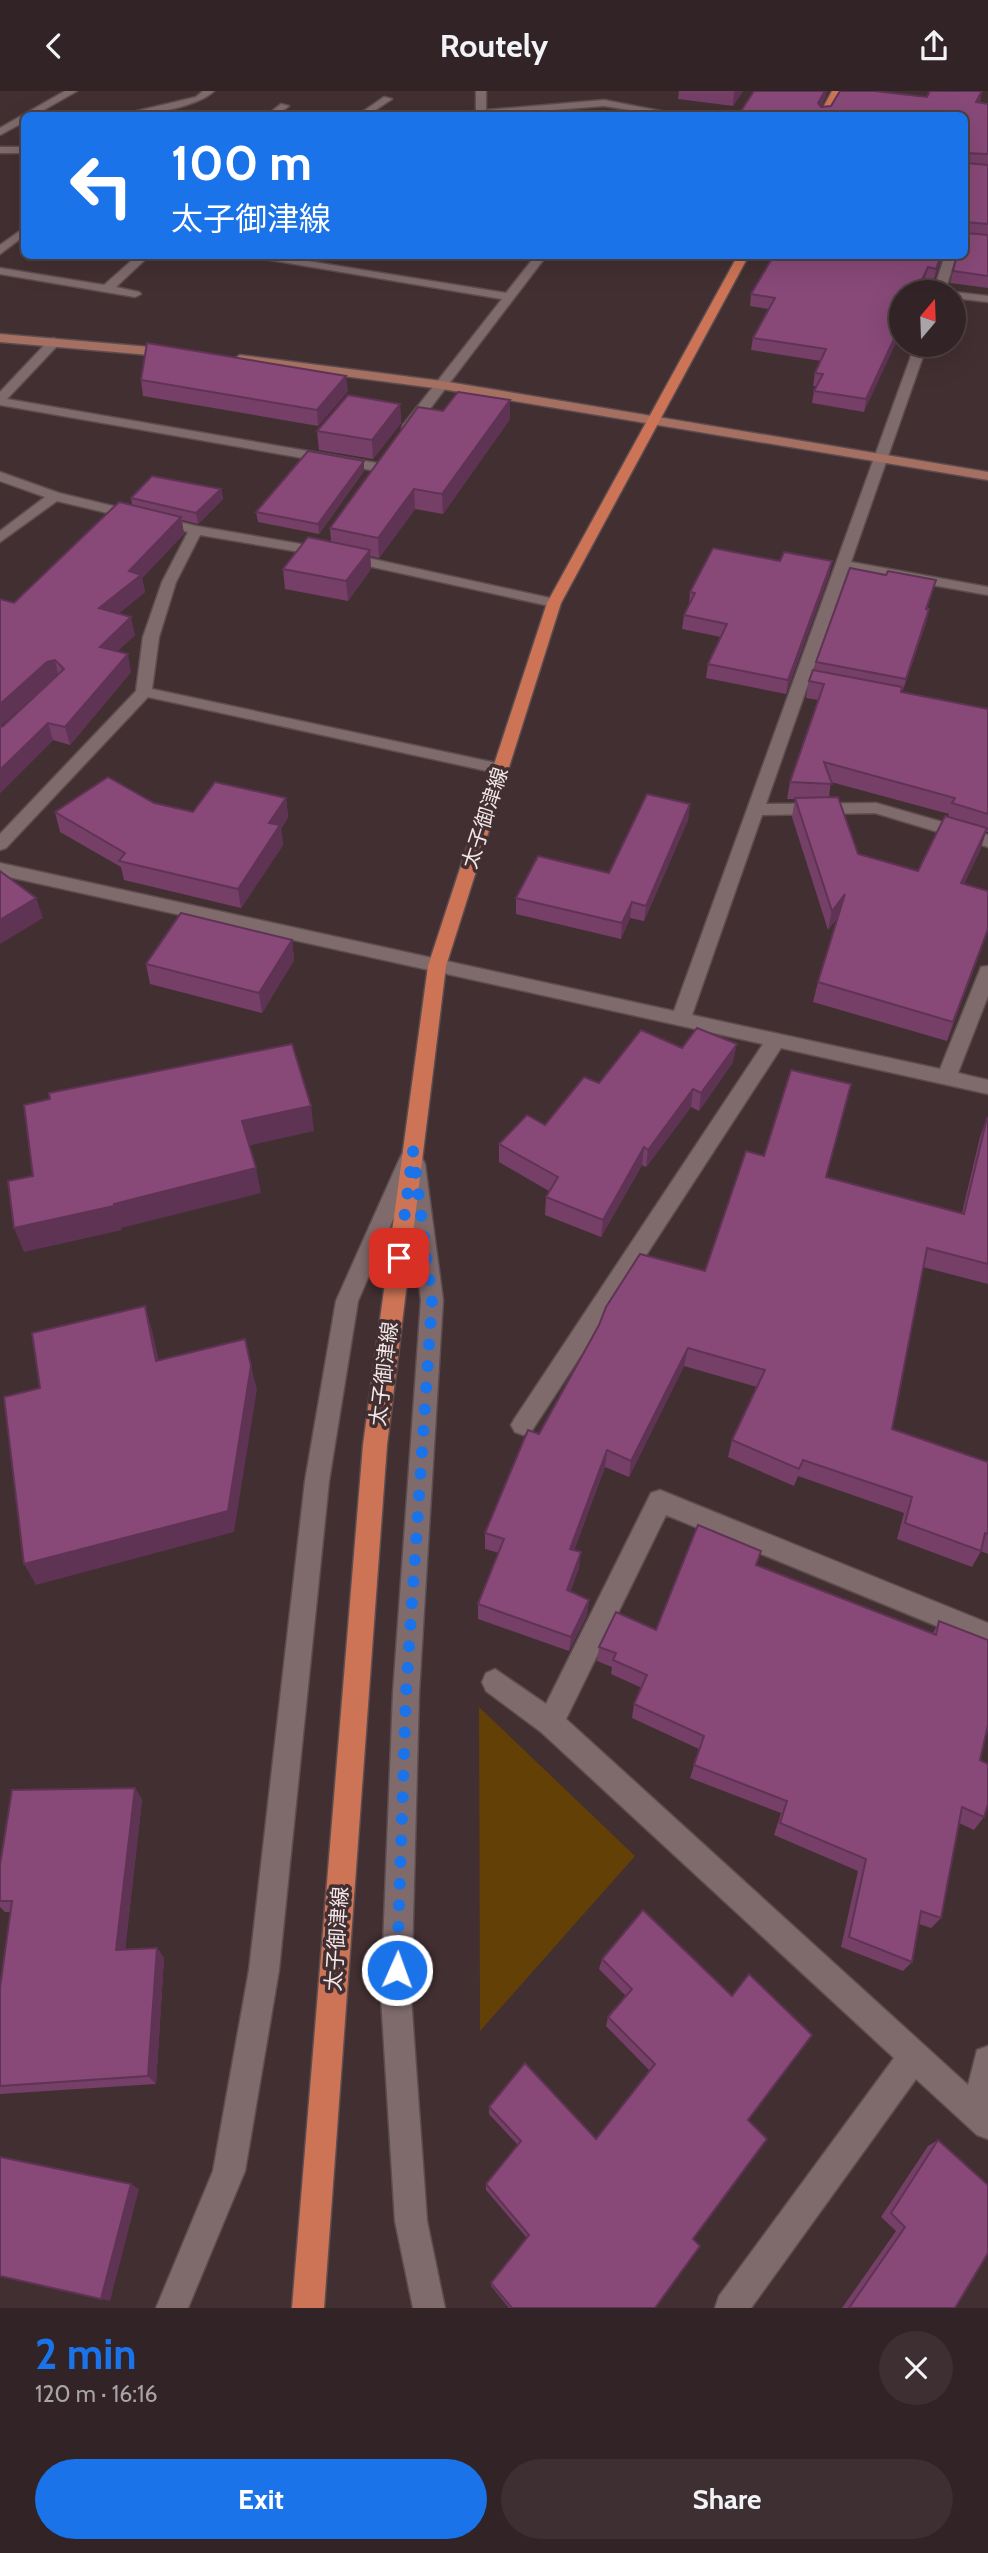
<!DOCTYPE html>
<html lang="en">
<head>
<meta charset="utf-8">
<style>
	body { margin:0; font-family:Cabin,"Noto Sans JP",sans-serif; background:#3d2f32; color:#f1f3f6; height:100vh; display:flex; flex-direction:column; font-size:26px; white-space:nowrap }
	* { box-sizing:border-box; margin:0 }
	p { font-size:23px; color:#a8a4a7 }
	.icon { flex:none; width:38px; height:38px; fill:none; stroke:currentColor; stroke-width:2; stroke-linecap:round; stroke-linejoin:round }
	.map { position:relative; height:2217px; overflow:hidden }
	.drawer { display:flex; flex-direction:column; background:#322326; flex:1 }
	.drawer>* { flex:none }
	.banner { position:absolute; left:21px; top:21px; width:947px; height:147px; border-radius:10px; box-shadow:0 7px 28px #0002,0 0 0 2px #4d4043; background:#1a73e8; color:#fff; overflow:hidden }
	.needle { width:46px; rotate:19deg }
	.tools { position:absolute; left:889px; top:189px; display:grid; gap:14px }
	.tools a { display:grid; place-items:center; width:77px; height:77px; border-radius:50%; background:#322326; box-shadow:0 7px 28px #0002,0 0 0 2px #4d4043; font-size:35px }
	.pin { position:absolute; display:grid; place-items:center; width:60px; height:60px; color:#fff; margin:-30px; border-radius:14px; box-shadow:0 4px 10px #0006 }
	.me { position:absolute; width:77px; margin:-38px; rotate:2deg; stroke-linejoin:round; filter:drop-shadow(0 0 5px #0008) }
	.turn { display:flex; align-items:center; gap:24px; height:147px; padding:0 35px; font-size:32px }
	.turn .icon { width:91px; height:91px; stroke-width:2.5 }
	.turn b { display:block; font-size:49px; line-height:60px }
	.round { display:grid; place-items:center; flex:none; width:74px; height:74px; border-radius:37px; background:#3d2f32 }
	.headline { display:flex; align-items:center; justify-content:space-between; height:119px; padding:0 35px }
	h1 { font-size:42px; font-weight:700; line-height:52px; color:#1a73e8 }
	.action { display:flex; gap:14px; margin-top:auto; padding:14px 35px }
	.action a { flex:1; height:80px; border-radius:42px; background:#1a73e8; color:#fff; font-size:28px; font-weight:700; line-height:80px; text-align:center }
	.action a+a { background:#3d2f32; color:#f1f3f6 }
	header { display:flex; justify-content:space-between; align-items:center; height:91px; padding:0 35px; background:#322326; font-size:32px; font-weight:700 }
	.map>svg:first-child { display:block }
	.green { fill:#624006 }
	.lines { fill:none; stroke-linecap:round; stroke-linejoin:round }
	.street-casing { stroke:#5d4d4f; stroke-width:3 }
	.secondary-casing { stroke:#5d4d4f; stroke-width:3 }
	.primary-casing { stroke:#5d4d4f; stroke-width:3 }
	.street { fill:#7f6a6c; fill-rule:evenodd }
	.secondary { fill:#a56f61; fill-rule:evenodd }
	.primary { fill:#cc7455; fill-rule:evenodd }
	.wall { fill:#753f67; fill-rule:evenodd }
	.shaded-wall { fill:#5f3354 }
	.building { fill:#884978; stroke:#5f3354; stroke-width:2 }
	.route { stroke:#1a73e8; stroke-width:12; stroke-dasharray:0 21.6 }
	.labels { text-anchor:middle; stroke-width:7; stroke-linejoin:round; paint-order:stroke }
	.street-label { font-size:21px; fill:#f2e6e7; stroke:#422f32 }
</style>
</head>
<body>
<header><svg class="icon" aria-label="back" viewBox="0 0 24 24"><path d="M15 5l-7 7 7 7"/></svg>Routely<svg class="icon" aria-label="share" viewBox="0 0 24 24"><path d="M12 15V3M7 8l5-5 5 5M5 13v7h14v-7"/></svg></header>
<div class="map">
<svg width="988" height="2217" viewBox="0 0 988 2217">
	<rect width="100%" height="100%" fill="#422f32"/>
	<path class="green" d="M479,1616l156,149 -155,175z"/>
	<g class="lines">
		<defs>
			<g id="street">
				<path d="M65,0h12l-42,24h-11v7l-24,13v-7z"/>
				<path d="M203,0h11c-16,16 -71,26 -94,24l76,-18z"/>
				<path d="M476,0h10v19l118,-10 77,15h-19l-58,-9 -115,9h-32l4,-3 15,-1z"/>
				<path d="M384,6l8,2 -24,16h-10z"/>
				<path d="M281,13l8,2 -12,9h-10z"/>
				<rect x="0" y="56" width="24" height="6"/>
				<path d="M24,137v8l-24,18v-9z"/>
				<path d="M138,164h12l-34,32 23,5 2,2 -6,3 -135,-23v-6l104,17z"/>
				<path d="M241,164h29l236,38 30,-38h11l-134,176 -5,1 -6,-4 1,-3 99,-126z"/>
				<path d="M945,164h11l-11,37h-12z"/>
				<path d="M951,201h3l34,4v6l-34,-4v-6z"/>
				<path d="M54,247l6,4 -2,3 -51,54 370,64 7,4 -7,4 -377,-66v-13l50,-53z"/>
				<path d="M915,254h12l-76,217 137,25v8l-140,-25 -82,234 110,-1 112,32v12l-113,-34 -113,2 -70,200 248,54 39,-97 2,-5 7,-1v30l-30,77 30,7v14l-207,-46 -250,384 -8,3 -8,-3 -4,-7 4,-7 248,-374 -763,-169v-12l674,148z"/>
				<path d="M0,381l59,21 137,33 122,21 241,53 2,3 -7,4 -236,-52 -118,-20 -24,47 -17,55 -7,52 349,75 8,5 -8,5 -353,-77 -142,151 -6,2v-16l136,-143 7,-54 19,-55 26,-50 -131,-31 -57,41v-11l45,-34 -45,-16z"/>
				<path d="M409,1061l13,6 3,6 18,136 -24,393 -8,304 16,224 18,87h-32l-18,-87 -14,-224 12,-304 28,-393 -14,-113 -49,114 -29,180 -50,489 -34,201 -57,137h-32l57,-137 36,-201 56,-489 31,-180 63,-141 3,-6z"/>
				<path d="M660,1399l328,133v24l-322,-132 -100,204 402,366 9,-35 11,-4v93l-11,-4 -61,-56 -165,229h-36l4,-12 175,-238 -353,-326 -55,-41 -4,-9 4,-9 9,-4 51,35 105,-211z"/>
			</g>
			<g id="secondary">
				<path d="M0,243l173,15 6,4 -6,4 -173,-15z"/>
				<path d="M240,264l202,26 546,91v8l-546,-91 -206,-27 -2,-3z"/>
			</g>
			<g id="primary">
				<path d="M832,0h10l-15,24h-8z"/>
				<path d="M738,164h11l-188,348 -115,363 -59,479 -63,863h-32l71,-863 65,-479 119,-363z"/>
			</g>
		</defs>
		<use href="#street" class="street-casing"/>
		<use href="#secondary" class="secondary-casing"/>
		<use href="#primary" class="primary-casing"/>
		<use href="#street" class="street"/>
		<use href="#secondary" class="secondary"/>
		<use href="#primary" class="primary"/>
	</g>
	<g class="wall">
		<path d="M679,0h64l-10,15 -55,-7z"/>
		<path d="M826,5l-5,11 106,-10 54,2 -2,4 9,1v184l-38,-5 7,-28h7v-140h-226l1,-1z"/>
		<path d="M943,164l-9,25 -9,-1 -6,13h-18l-37,120 -52,-9 2,-12 3,-5h-4l2,-13 6,-12 -70,-11 2,-12 16,-29 -19,-3 1,-12z"/>
		<path d="M141,289l207,11 -30,35 -175,-30z"/>
		<path d="M400,313l1,19 -28,36 -54,-9 -2,-19z"/>
		<path d="M443,320l67,8 -67,95 -28,-5 -36,49 -9,-2 1,13 -23,32 -63,-12 -2,-20 48,-28 -1,-13z"/>
		<path d="M364,370v10l-45,63 -61,-12 -2,-10z"/>
		<path d="M221,398l2,10 -25,25 -16,-4 2,14 -42,44 3,14 -27,22 17,21 -18,16 14,21 -61,73 -17,-5 -53,53v-66l3,-1 50,-47 -53,47 14,-123 118,-98 -1,-7z"/>
		<path d="M780,470h52l-3,14 -43,119 -80,-16 2,-14 13,-27 -39,-8 2,-14 5,-9 1,-14z"/>
		<path d="M933,500l-6,18v11l-24,70h-1l-1,2 87,17v123h-2l-5,16 -17,36 24,47 -41,110 -134,-39 5,-20 20,-65 -10,13 -36,-113 3,-18h-8l3,-17 28,-82 -12,-2 3,-17 6,-11 1,-8zM831,691l118,32 -31,57 -60,-17 -29,-57z"/>
		<path d="M286,707l2,19 -7,12 2,16 -42,63 -117,-28 -3,-13 -61,-35 -5,-20 99,-9 39,9z"/>
		<path d="M690,713l-2,16 -44,101 -14,-3 -9,21 -105,-25v-16l93,-25z"/>
		<path d="M292,849l2,20 -32,53 -112,-29 -4,-20z"/>
		<path d="M682,957l51,14 -34,49 -8,-4 -45,60 -4,-2 -41,72 -56,-22 1,-18 3,-6 -50,-29v-18l46,-19 54,-42z"/>
		<path d="M987,1027l1,166 -65,-17 -31,162 96,33v92l-7,-3 -9,16 -75,-28 7,-26 -106,-37 -4,10 -66,-29 4,-17 25,-53 -73,-21 -55,111 -24,-10 -31,83 5,18 -9,23 19,9 -2,15 -18,36 -91,-32v-15l21,-51 -14,-4v-16l54,-99 166,-163 121,-94 136,36 18,-76z"/>
		<path d="M757,1474l176,68 6,-12 41,139 4,57 -10,13 -15,-7 -18,95 -10,10 -12,-4 -7,38 -9,9 -62,-24 17,-76 -84,-36 7,-22 -91,-35 9,-29 -67,-31 2,-14 8,-16 -31,-14 1,-7 -15,-6 2,-14 57,-17z"/>
		<path d="M135,1697l7,12 -17,149 32,-1 7,10 -8,126 -156,10v-106l10,-76h-5l-5,-5v-42z"/>
		<path d="M643,1819l105,210 -55,119 -38,69h-146l-18,-22v-3l36,-45 -41,-48v-6l32,-39 -29,-31v-7l107,32 54,-68 -44,-45 2,-9 18,-21 -27,-27 3,-10z"/>
		<path d="M938,2049l17,168h-113l54,-77 -15,-14 47,-71z"/>
	</g>
	<g class="shaded-wall">
		<path d="M735,0h8l-10,15 1,-14z"/>
		<path d="M825,0h2l-1,5 -9,18 1,-11z"/>
		<path d="M982,0l-1,8 -7,14 2,-11z"/>
		<path d="M941,164h2l-9,25 2,-11z"/>
		<path d="M928,176l-3,12 -6,13h-3z"/>
		<path d="M901,233v8l-37,80 2,-13z"/>
		<path d="M346,285l2,15 -30,35 -1,-16z"/>
		<path d="M510,309v19l-67,95 -1,-20z"/>
		<path d="M400,313l1,19 -28,36 -1,-19z"/>
		<path d="M364,370v10l-45,63 -1,-10z"/>
		<path d="M221,398l2,10 -25,25 -2,-11z"/>
		<path d="M414,398l1,20 -36,49 -1,-20z"/>
		<path d="M181,426l3,17 -42,44 3,14 -42,34 -4,-18 30,-37z"/>
		<path d="M370,459l1,19 -23,32 -2,-20z"/>
		<path d="M832,470l-3,14 -43,119 2,-14z"/>
		<path d="M929,518l-2,11 -24,70 3,-11z"/>
		<path d="M131,526l4,18 -31,29 -4,-17z"/>
		<path d="M128,563l3,18 -61,73 -5,-18z"/>
		<path d="M55,569l4,18 -8,2 -51,46v-22l47,-42z"/>
		<path d="M48,632l5,17 -53,53v-23z"/>
		<path d="M286,707l2,19 -7,12 2,16 -42,63 -3,-19 31,-66z"/>
		<path d="M690,713l-2,16 -44,101 2,-15z"/>
		<path d="M987,737l-6,20 -26,55 6,-20z"/>
		<path d="M845,803l-5,19 -12,17 4,-19z"/>
		<path d="M36,807l7,20 -43,26v-24z"/>
		<path d="M632,811l-2,16 -9,21 1,-16z"/>
		<path d="M988,838v2l-41,110 6,-19z"/>
		<path d="M292,849l2,20 -32,53 -3,-20z"/>
		<path d="M737,953l-4,18 -34,49 2,-18z"/>
		<path d="M693,998l-2,18 -45,60 2,-17z"/>
		<path d="M311,1015l3,25 -67,15 -5,-25z"/>
		<path d="M644,1056l-2,18 -41,72 2,-17z"/>
		<path d="M256,1077l5,25 -140,35 1,2 -98,22 -10,-24z"/>
		<path d="M145,1215l7,24 12,54 -8,-23z"/>
		<path d="M688,1257l-4,18 -55,111 2,-16z"/>
		<path d="M251,1275l6,23 -23,143 -198,53 -12,-21z"/>
		<path d="M607,1359l-2,17 -36,98 1,-16z"/>
		<path d="M581,1461l-2,16 -13,37 1,-15z"/>
		<path d="M589,1509l-2,15 -18,36 2,-14z"/>
		<path d="M135,1697l7,12 -18,160 -8,-10z"/>
		<path d="M157,1857l7,10 -8,126 -8,-8z"/>
		<path d="M131,2093l8,5 -29,112 -9,-2z"/>
	</g>
	<g class="building">
		<path d="M754,0h71l-7,12 3,4 10,-1 9,-15h34l53,6 3,-6h52l-6,11 12,2v50l-23,-1 1,10 22,2v59l-23,-2 1,11 22,2v41l-35,-5 4,-16h7v-140h-213l-12,-1z"/>
		<path d="M774,164h167l-5,14 -8,-2 -12,25h-15v32l-35,75 -52,-8 9,-17 -8,-1 11,-24 -73,-11 22,-40 -24,-4z"/>
		<path d="M147,252l199,33 -29,34 -176,-30z"/>
		<path d="M458,301l52,8 -68,94 -28,-5 -36,49 -48,-10 88,-121 25,4z"/>
		<path d="M348,304l52,9 -28,36 -55,-9z"/>
		<path d="M308,360l56,10 -46,63 -62,-12z"/>
		<path d="M152,385l69,13 -25,24 -65,-15z"/>
		<path d="M119,411l62,15 -52,54 12,4 -42,33 32,9 -31,30 28,7 -63,73 -17,-4 -48,47v-43l3,-1 61,-57 -9,-9 -8,2 -47,42v-105l14,4z"/>
		<path d="M308,446l62,13 -24,31 -63,-12z"/>
		<path d="M713,457l67,13 4,-9 48,9 -44,119 -80,-16 19,-40 -43,-9 11,-22 -5,-1z"/>
		<path d="M850,477l36,7 2,-4 48,9 -10,29h3l-23,70 -90,-17z"/>
		<path d="M813,579l89,17 -1,5 87,17v105l-36,-11 3,-5 -131,-36 8,22 -42,-2 34,-98 -15,-3z"/>
		<path d="M108,686l46,26 39,9 22,-30 71,16 -17,25 11,2 -42,64 -119,-28 6,-8 -70,-41z"/>
		<path d="M647,703l43,10 -44,102 -14,-4 -10,21 -106,-25 22,-42 71,17z"/>
		<path d="M838,706l20,57 60,17 27,-55 42,12 -26,55 27,8v38l-35,93 -135,-40 27,-88 -13,17 -37,-113z"/>
		<path d="M0,780l36,27 -36,22z"/>
		<path d="M181,822l111,27 -33,53 -113,-29z"/>
		<path d="M697,937l40,16 -36,49 -8,-4 -45,61 -4,-3 -41,73 -57,-23 12,-20 -59,-33 28,-29 18,10 39,-48 15,6 42,-53 41,18z"/>
		<path d="M292,953l19,62 -69,15 14,47 -142,36v2l-100,22 -6,-47 25,-5 -9,-71 26,-6 -1,-6z"/>
		<path d="M791,979l60,14 -25,93 138,37 23,-96h1v146l-61,-16 -35,181 96,33v72l-3,-1 -4,18 -76,-28 7,-26 -109,-37 -4,9 -67,-29 33,-70 -77,-22 -57,113 -24,-11 -37,99 11,3 -14,38 22,10 -18,37 -93,-33 26,-65 -19,-6 43,-103 11,4 60,-109 7,-18 34,-53 65,17 41,-120 18,5z"/>
		<path d="M145,1215l11,55 89,-22 6,27 -23,145 -204,53 -20,-167 36,-9 -8,-55z"/>
		<path d="M698,1434l63,26 -5,14 180,70 3,-14 49,19v85l-8,35 8,4v40l-4,13 -22,-10 -21,111 -20,-7 -9,51 -63,-25 17,-78 -86,-36 7,-22 -93,-36 10,-29 -70,-32 13,-29 -34,-15 3,-7 -17,-6 17,-35 40,18z"/>
		<path d="M135,1697l-19,162 41,-2 -9,128 -148,10v-98l12,-87h-12v-36l12,-75z"/>
		<path d="M643,1819l89,86 17,-22 63,61 -64,85 19,19 -74,100 7,7 -45,62h-143l-21,-25 38,-48 -43,-51 35,-43 -32,-34 36,-44 71,76 59,-75 -47,-47 24,-28 -30,-30z"/>
		<path d="M938,2049l50,45v68l-33,55h-106l56,-81 -14,-14z"/>
		<path d="M0,2066l131,27 -30,115 -101,-23z"/>
	</g>
	<g class="lines">
		<path class="route" d="M397,1879l9,-277 26,-393 -19,-149 -14,107"/>
	</g>
	<g class="labels">
		<g class="street-label">
			<text transform="translate(485 727) rotate(-72)" y="7">太子御津線</text>
			<text transform="translate(384 1283) rotate(-83)" y="7">太子御津線</text>
			<text transform="translate(337 1848) rotate(-86)" y="7">太子御津線</text>
		</g>
	</g>
</svg>
<div class="tools">
<a><svg class="needle" viewBox="-14 -14 28 28"><path d="M0-13l5 13h-10z" fill="#e53935"/><path d="M0 13l5-13h-10z" fill="#a8a4a7"/></svg></a>
</div>
<div class="pin" style="left:399px;top:1167px;background:#d93025"><svg class="icon" aria-label="arrive" viewBox="0 0 24 24"><path d="M6 21V4h12l-3 4 3 4H6"/></svg></div>
<svg class="me" style="left:397px;top:1879px" viewBox="-20 -20 40 40"><circle r="17" fill="#1a73e8" stroke="#fff" stroke-width="3"/><path d="M0-11L8 9 0 5-8 9z" fill="#fff"/></svg>
<div class="banner">
<div class="turn"><svg class="icon" aria-label="left" viewBox="0 0 24 24"><path d="M17 20v-9H6M10 6l-5 5 5 5"/></svg><div><b>100 m</b>太子御津線</div></div>
</div>
</div>
<section class="drawer">
<div class="headline"><div><h1>2 min</h1><p>120 m · 16:16</p></div><a class="round"><svg class="icon" aria-label="close" viewBox="0 0 24 24"><path d="M6 6l12 12M18 6L6 18"/></svg></a></div>
<div class="action"><a>Exit</a><a>Share</a></div>
</section>
</body>
</html>
